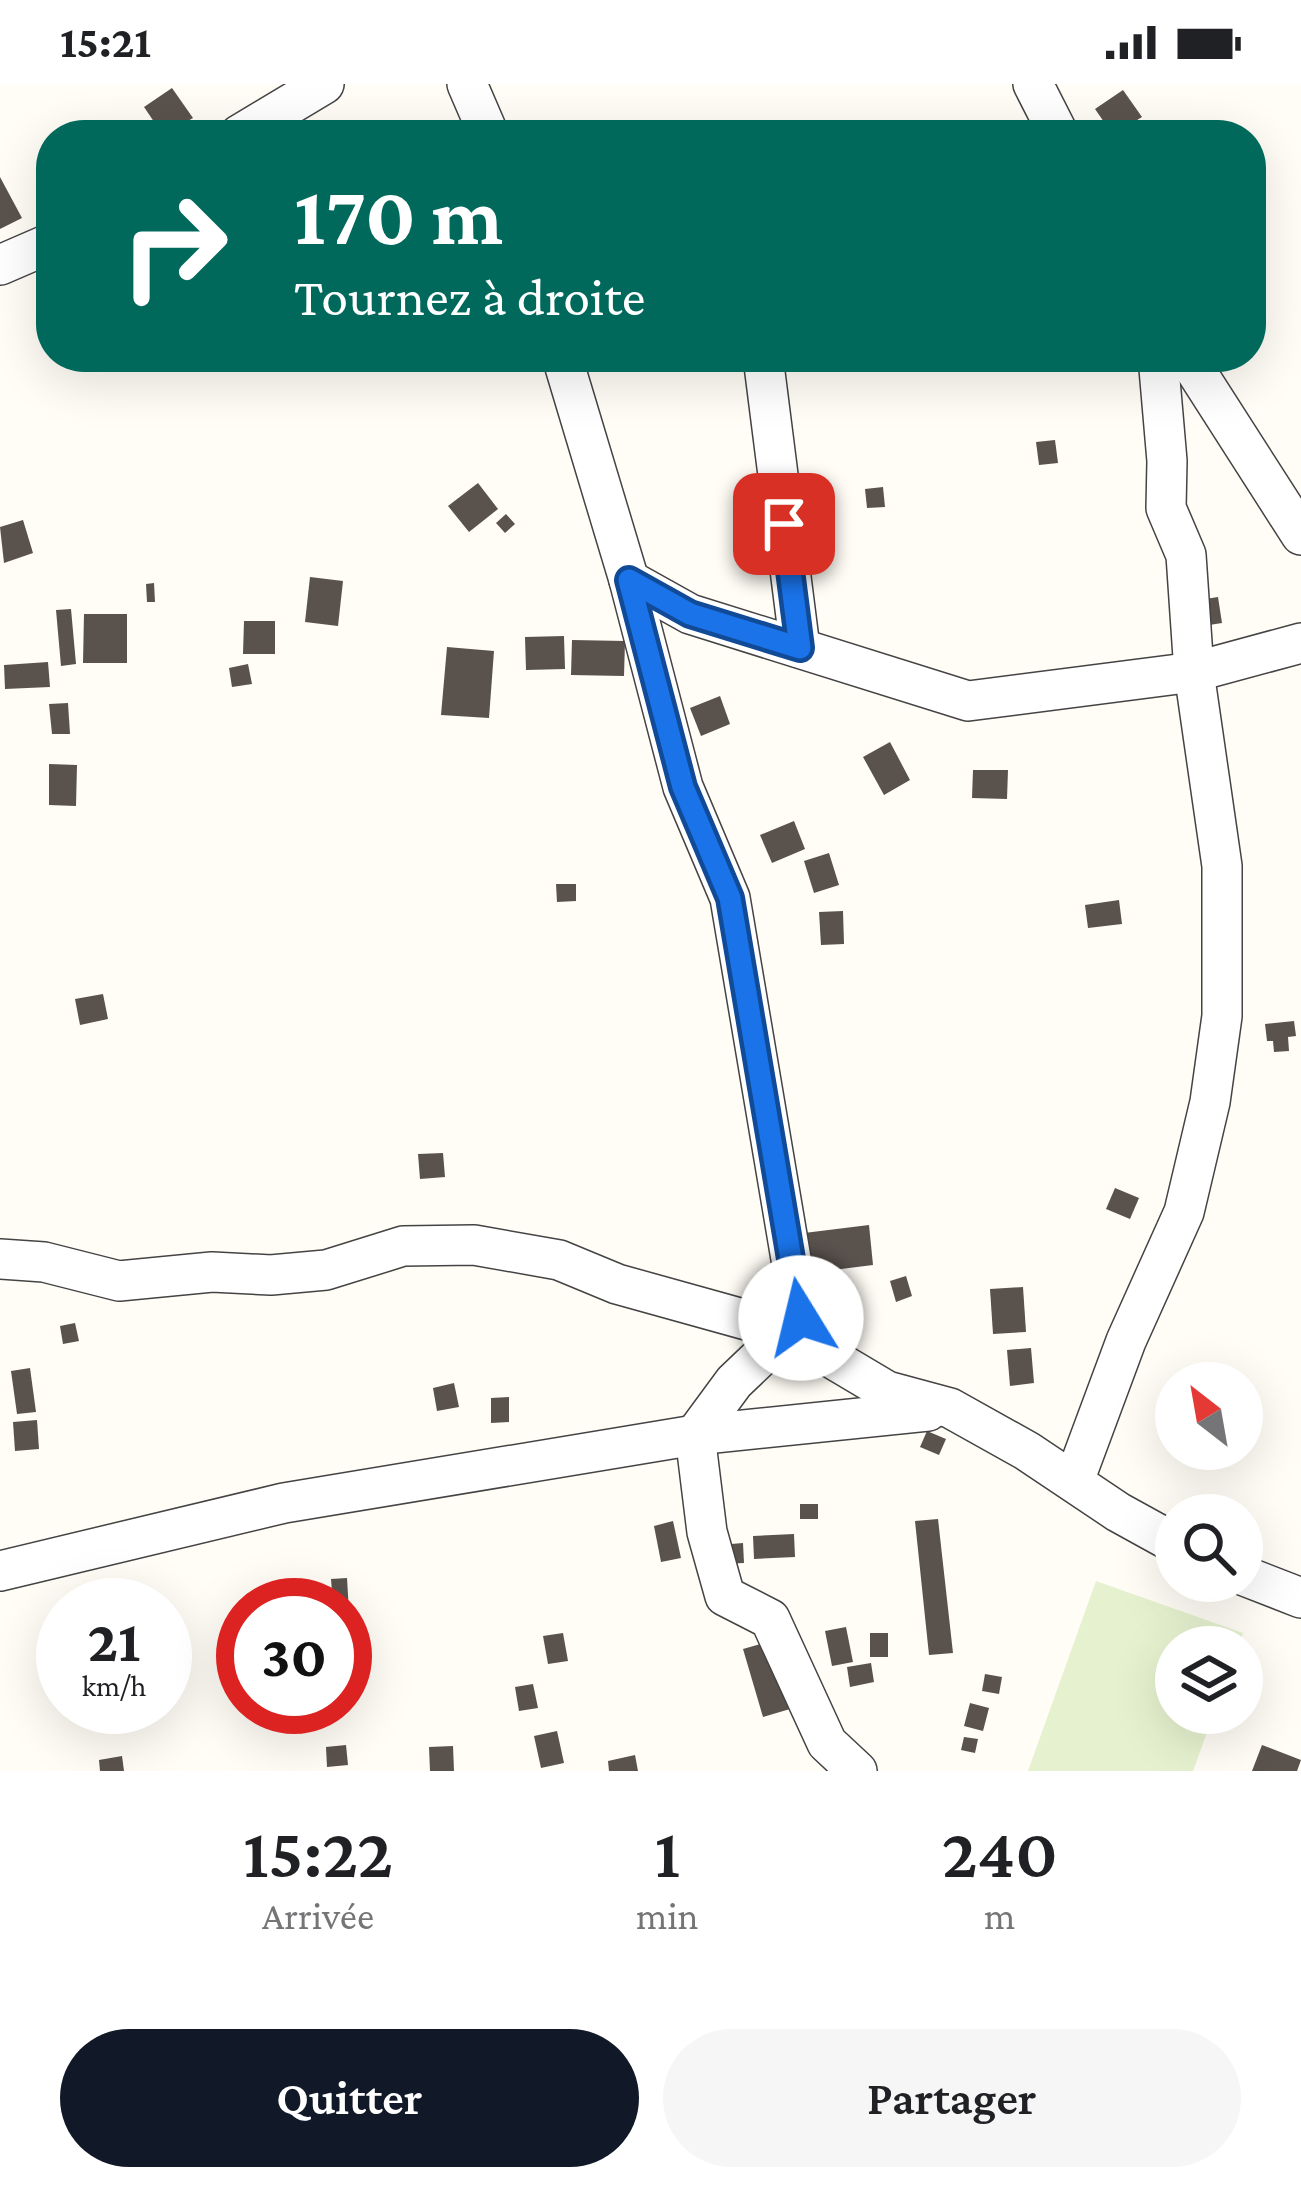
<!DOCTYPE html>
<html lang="fr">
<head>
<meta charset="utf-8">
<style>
	body { margin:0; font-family:"Crimson Pro",serif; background:#f6f6f6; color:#202124; height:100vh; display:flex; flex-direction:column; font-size:45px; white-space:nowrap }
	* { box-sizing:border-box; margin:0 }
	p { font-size:39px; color:#757577 }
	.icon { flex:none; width:66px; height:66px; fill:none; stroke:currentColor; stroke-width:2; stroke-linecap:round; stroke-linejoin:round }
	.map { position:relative; height:1687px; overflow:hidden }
	.side { display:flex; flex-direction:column; background:#fff; flex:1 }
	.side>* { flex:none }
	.hud { position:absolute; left:36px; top:36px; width:1230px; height:252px; border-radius:48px; box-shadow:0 12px 48px #0002; background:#00695c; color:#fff; overflow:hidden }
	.needle { width:78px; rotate:329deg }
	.buttons { position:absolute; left:1155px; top:1278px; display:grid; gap:24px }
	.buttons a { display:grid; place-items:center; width:108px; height:108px; border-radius:50%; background:#fff; box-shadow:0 12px 48px #0002; font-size:60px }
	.speed { position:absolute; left:36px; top:1494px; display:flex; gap:24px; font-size:60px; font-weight:700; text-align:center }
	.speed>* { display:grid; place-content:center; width:156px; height:156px; border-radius:50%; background:#fff; box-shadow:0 12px 48px #0002; line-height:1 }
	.speed small { font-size:30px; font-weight:400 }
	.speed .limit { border:18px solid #d22; background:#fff; color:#111 }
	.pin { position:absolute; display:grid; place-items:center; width:102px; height:102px; color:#fff; margin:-51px; border-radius:24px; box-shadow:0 6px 18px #0006 }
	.me { position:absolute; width:132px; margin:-66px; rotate:351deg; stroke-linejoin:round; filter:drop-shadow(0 0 9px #0008) }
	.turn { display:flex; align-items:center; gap:42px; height:252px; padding:0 60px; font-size:54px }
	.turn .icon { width:156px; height:156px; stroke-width:2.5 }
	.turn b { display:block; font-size:84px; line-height:102px }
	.eta { display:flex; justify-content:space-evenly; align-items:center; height:204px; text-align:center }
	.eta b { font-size:72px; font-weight:600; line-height:84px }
	.cta { display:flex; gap:24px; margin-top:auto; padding:24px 60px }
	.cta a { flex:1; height:138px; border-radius:72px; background:#111827; color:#fff; font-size:48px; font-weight:600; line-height:138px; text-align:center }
	.cta a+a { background:#f6f6f6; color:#202124 }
	.status { display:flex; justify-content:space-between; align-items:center; height:84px; padding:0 60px; background:#fff; direction:ltr }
	.status svg { height:33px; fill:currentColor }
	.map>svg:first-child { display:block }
	.pitch { fill:#e6f2cf }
	.building { fill:#5a524d }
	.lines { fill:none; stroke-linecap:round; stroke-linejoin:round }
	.minor-casing { stroke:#444; stroke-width:42 }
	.minor { stroke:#fff; stroke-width:39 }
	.route-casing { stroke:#114b97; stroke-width:30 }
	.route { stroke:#1a73e8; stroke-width:21 }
</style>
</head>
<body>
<div class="status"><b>15:21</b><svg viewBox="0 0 49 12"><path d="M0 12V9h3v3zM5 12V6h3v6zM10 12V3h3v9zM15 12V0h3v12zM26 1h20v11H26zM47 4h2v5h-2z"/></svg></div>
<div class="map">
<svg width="1301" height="1687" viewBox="0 0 1301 1687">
	<rect width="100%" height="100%" fill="#fffdf5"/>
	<path class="pitch" d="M1096,1497l147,52 -5,14h-62v66h38l-21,58h-165z"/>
	<g class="building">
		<path d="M172,4l21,30 -30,17 -19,-28z"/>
		<path d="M1123,6l19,27 -29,18 -18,-26z"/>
		<path d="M712,38l3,13h-14l-2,-9z"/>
		<path d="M0,93l22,41 -22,11z"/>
		<path d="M974,273h20v10l-20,1z"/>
		<path d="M1055,356l3,23 -19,2 -3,-23z"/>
		<path d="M478,399l20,26 -29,23 -21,-26z"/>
		<path d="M883,403l2,20 -18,1 -2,-19z"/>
		<path d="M506,430l9,10 -10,9 -9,-10z"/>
		<path d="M23,436l10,33 -29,10 -4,-36z"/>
		<path d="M310,493l33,4 -5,45 -33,-4z"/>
		<path d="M154,499l1,19h-8l-1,-18z"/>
		<path d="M1218,513l4,26 -19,3 -4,-26z"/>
		<path d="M71,525l5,55 -15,2 -5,-56z"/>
		<path d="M84,530h43v49h-44z"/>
		<path d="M244,537h31v33h-32z"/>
		<path d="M564,552l1,33 -39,1 -1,-33z"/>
		<path d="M572,556l53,1 -1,35 -53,-1z"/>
		<path d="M447,563l47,4 -5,67 -48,-3z"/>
		<path d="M48,578l2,25 -45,2 -1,-24z"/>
		<path d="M248,580l4,20 -20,3 -3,-19z"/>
		<path d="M720,612l10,28 -29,12 -11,-28z"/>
		<path d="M68,619l2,31h-18l-3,-30z"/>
		<path d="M890,658l20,38 -26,15 -21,-38z"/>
		<path d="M49,680l28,1 -1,41 -27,-1z"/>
		<path d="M973,686h35l-1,29 -35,-1z"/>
		<path d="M794,737l11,28 -33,14 -12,-28z"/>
		<path d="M829,769l10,32 -25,8 -10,-32z"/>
		<path d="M556,800h20v17l-19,1z"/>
		<path d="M1119,816l3,24 -34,4 -3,-23z"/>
		<path d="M843,827l1,33 -23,1 -2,-33z"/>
		<path d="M103,910l5,25 -28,6 -5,-26z"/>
		<path d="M1294,937l2,15 -8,1 1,14 -15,1 -1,-11h-6l-2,-17z"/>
		<path d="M443,1069l2,24 -25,2 -2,-25z"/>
		<path d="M1115,1104l24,10 -9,21 -24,-10z"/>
		<path d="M869,1141l4,40 -72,9 -5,-40z"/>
		<path d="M906,1192l6,20 -16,6 -6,-21z"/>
		<path d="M1023,1203l3,45 -33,2 -3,-45z"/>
		<path d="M75,1239l4,18 -16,3 -3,-18z"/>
		<path d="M1031,1264l3,35 -24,3 -3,-36z"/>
		<path d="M30,1284l6,44 -19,2 -6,-43z"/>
		<path d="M454,1299l5,24 -22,4 -4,-23z"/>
		<path d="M509,1313v25l-18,1v-25z"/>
		<path d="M37,1336l2,29 -24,2 -2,-29z"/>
		<path d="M927,1347l19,8 -7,16 -19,-8z"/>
		<rect x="800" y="1420" width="18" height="15"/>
		<path d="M938,1435l15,134 -24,2 -14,-134z"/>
		<path d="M673,1437l8,37 -20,4 -7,-36z"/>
		<path d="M794,1450l1,23 -41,2 -1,-23z"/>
		<path d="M743,1459l1,20 -24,1 -1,-19z"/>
		<path d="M347,1494l2,34h-4v-7h-12l-2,-26z"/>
		<path d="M286,1510l2,11h-24l-1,-7z"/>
		<path d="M243,1541v51h-2l-10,-49z"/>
		<path d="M846,1543l7,35 -21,4 -7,-35z"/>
		<path d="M563,1549l5,28 -20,3 -5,-28z"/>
		<rect x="870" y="1549" width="18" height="24"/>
		<path d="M771,1557l19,68 -27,8 -20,-68z"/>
		<path d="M871,1579l3,19 -24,5 -3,-20z"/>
		<path d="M63,1581v31l-7,2 -8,-29z"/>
		<path d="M985,1590l17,3 -3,17 -17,-3z"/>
		<path d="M533,1600l5,24 -19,3 -4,-24z"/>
		<path d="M970,1619l19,5 -6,23 -19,-5z"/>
		<path d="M313,1623h16l1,9 -16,2z"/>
		<path d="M557,1647l7,32 -23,5 -7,-32z"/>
		<path d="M964,1653l14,2 -3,14 -14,-3z"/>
		<path d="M346,1661l2,20 -21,2 -1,-20z"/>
		<path d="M1262,1661l39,15 -4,11h-45z"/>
		<path d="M453,1662l1,25h-24l-1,-24z"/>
		<path d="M635,1671l3,16h-29l-1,-10z"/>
		<path d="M122,1672l2,15h-24l-1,-11z"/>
	</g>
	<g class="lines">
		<defs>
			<g id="minor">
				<path d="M467,0l22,51"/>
				<path d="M1033,0l26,51"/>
				<path d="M239,51l85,-51"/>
				<path d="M0,181l51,-22"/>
				<path d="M562,273l67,223 54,207 47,111 71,420 -67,64 -39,53 12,97 18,64 45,23 57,124 30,28"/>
				<path d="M763,273l37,291"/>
				<path d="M1187,273l114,178"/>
				<path d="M629,496l61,34 278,87 226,-29 107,-29"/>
				<path d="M0,1175l44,3 75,19 93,-9 59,3 55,-5 77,-24 71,-1 85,15 58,24 169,47 101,60 63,17 77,43 91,61 58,32"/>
				<path d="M1074,1397l52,-140 58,-129 26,-110 12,-86v-150l-28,-194 -8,-117 -20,-47 1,-47 -9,-104"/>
				<path d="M0,1487l284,-68 411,-68 233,-24"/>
				<path d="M1242,1491l59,23"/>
			</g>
		</defs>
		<use href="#minor" class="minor-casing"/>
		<use href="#minor" class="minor"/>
	</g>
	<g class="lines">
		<defs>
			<path id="route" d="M784,440l16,124 -110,-34 -61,-34 54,207 47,111 71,420"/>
		</defs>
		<use href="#route" class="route-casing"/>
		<use href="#route" class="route"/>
	</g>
</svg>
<div class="buttons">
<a><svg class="needle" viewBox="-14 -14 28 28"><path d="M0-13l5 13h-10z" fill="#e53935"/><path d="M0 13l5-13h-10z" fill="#757577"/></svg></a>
<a><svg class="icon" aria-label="search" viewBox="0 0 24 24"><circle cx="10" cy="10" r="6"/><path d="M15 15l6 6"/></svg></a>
<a><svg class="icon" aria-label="layers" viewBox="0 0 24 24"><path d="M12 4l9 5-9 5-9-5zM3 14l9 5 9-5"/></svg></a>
</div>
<div class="speed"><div>21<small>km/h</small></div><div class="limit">30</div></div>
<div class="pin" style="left:784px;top:440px;background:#d93025"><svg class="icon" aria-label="arrive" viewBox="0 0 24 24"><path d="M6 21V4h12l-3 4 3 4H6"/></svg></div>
<svg class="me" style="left:801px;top:1234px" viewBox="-20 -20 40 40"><circle r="19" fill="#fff"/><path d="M0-13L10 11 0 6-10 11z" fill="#1a73e8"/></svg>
<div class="hud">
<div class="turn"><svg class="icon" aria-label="right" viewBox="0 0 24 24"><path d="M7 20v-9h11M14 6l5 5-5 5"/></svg><div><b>170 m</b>Tournez à droite</div></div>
</div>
</div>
<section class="side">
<div class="eta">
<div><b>15:22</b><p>Arrivée</p></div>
<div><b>1</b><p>min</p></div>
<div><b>240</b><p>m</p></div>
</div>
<div class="cta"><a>Quitter</a><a>Partager</a></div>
</section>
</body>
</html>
